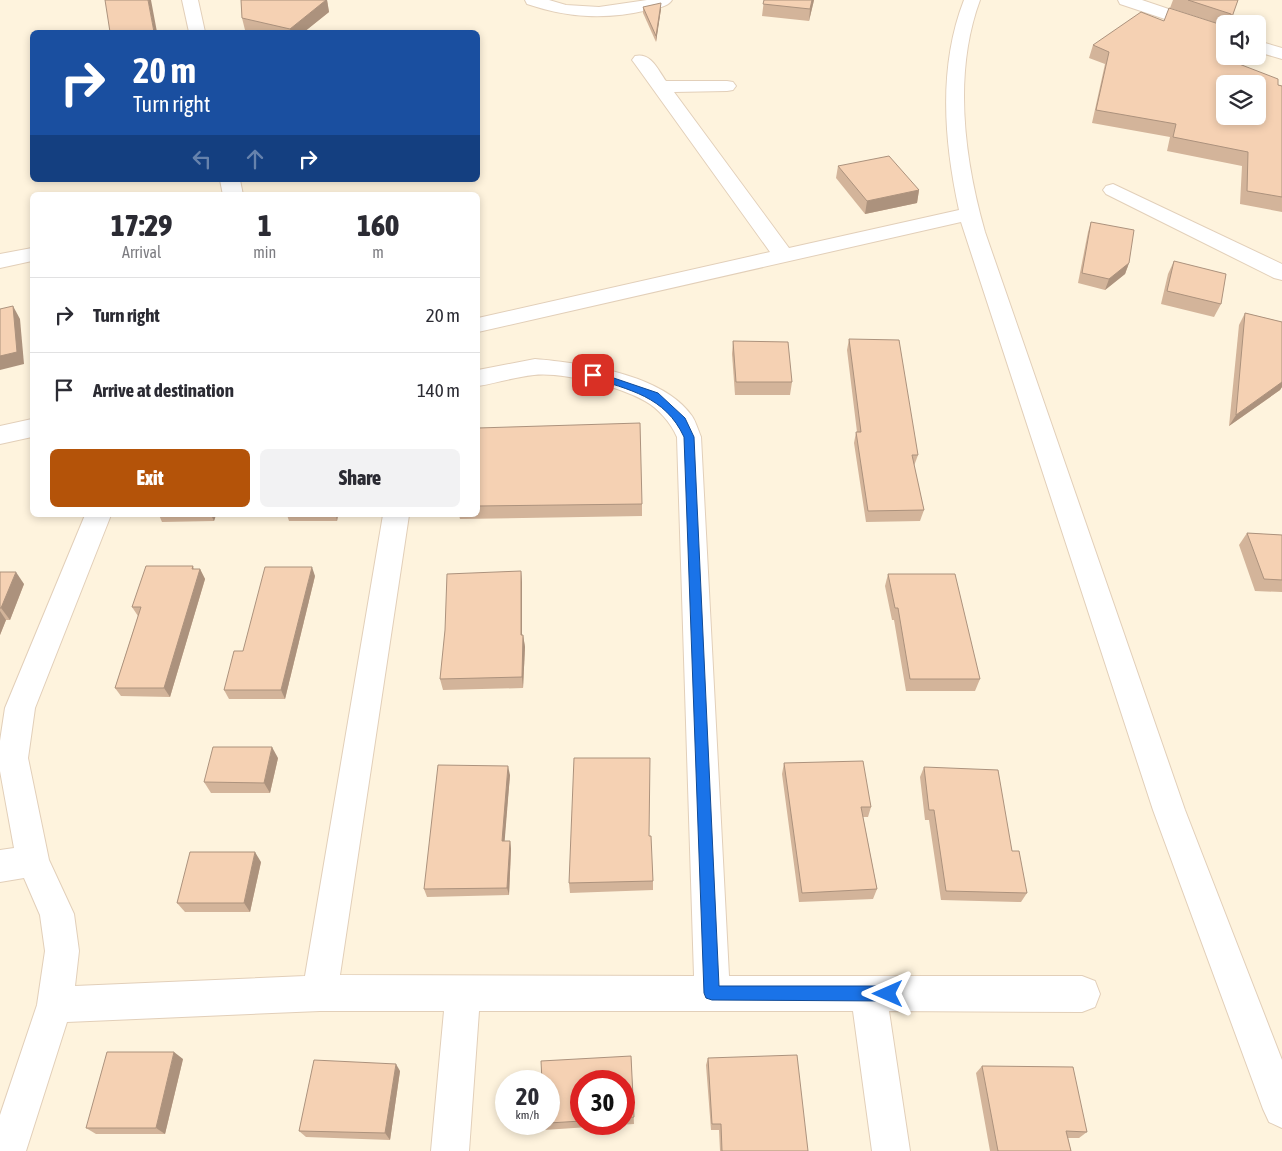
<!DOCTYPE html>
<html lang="en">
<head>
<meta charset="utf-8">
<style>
	body { margin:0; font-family:"Asap Condensed",sans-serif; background:#f2f2f3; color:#2b2b33; height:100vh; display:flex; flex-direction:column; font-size:19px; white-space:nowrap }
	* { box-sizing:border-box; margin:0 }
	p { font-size:16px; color:#7c7c81 }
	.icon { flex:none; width:28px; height:28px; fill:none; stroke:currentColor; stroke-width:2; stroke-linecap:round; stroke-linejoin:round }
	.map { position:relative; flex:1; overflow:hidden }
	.details { position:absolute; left:30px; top:192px; width:450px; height:325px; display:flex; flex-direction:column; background:#fff; border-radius:8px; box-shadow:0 2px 8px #0003 }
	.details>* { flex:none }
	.hud { position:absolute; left:30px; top:30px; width:450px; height:152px; border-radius:8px; box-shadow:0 2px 8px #0003; background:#1a4fa0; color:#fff; overflow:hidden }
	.fabs { position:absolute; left:1216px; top:15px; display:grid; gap:10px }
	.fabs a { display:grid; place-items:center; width:50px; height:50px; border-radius:8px; background:#fff; box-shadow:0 2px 8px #0003; font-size:25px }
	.speed { position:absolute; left:495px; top:1070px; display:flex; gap:10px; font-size:25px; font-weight:700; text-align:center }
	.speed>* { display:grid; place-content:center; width:65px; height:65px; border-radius:50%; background:#fff; box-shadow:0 2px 8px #0003; line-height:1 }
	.speed small { font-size:12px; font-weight:400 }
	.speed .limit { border:8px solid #d22; background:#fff; color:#111 }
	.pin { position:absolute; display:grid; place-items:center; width:42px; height:42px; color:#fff; margin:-21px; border-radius:10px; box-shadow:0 2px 8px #0006 }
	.me { position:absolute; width:55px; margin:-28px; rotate:270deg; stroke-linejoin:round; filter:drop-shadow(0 0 4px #0008) }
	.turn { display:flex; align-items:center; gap:18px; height:105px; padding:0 20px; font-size:22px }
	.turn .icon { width:65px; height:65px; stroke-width:2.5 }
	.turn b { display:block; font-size:35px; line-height:42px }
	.lanes { display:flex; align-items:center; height:48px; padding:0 20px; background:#0003; justify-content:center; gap:25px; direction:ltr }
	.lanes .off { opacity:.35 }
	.eta { display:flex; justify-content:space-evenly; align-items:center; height:85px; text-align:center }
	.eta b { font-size:30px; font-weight:800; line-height:35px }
	.action { display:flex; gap:10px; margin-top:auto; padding:10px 20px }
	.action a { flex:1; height:58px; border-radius:8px; background:#b45309; color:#fff; font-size:20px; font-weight:800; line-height:58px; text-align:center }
	.action a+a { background:#f2f2f3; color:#2b2b33 }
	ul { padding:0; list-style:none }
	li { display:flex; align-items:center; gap:15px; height:75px; padding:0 20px; border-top:1px solid #e1e1e2 }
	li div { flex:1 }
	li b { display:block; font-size:19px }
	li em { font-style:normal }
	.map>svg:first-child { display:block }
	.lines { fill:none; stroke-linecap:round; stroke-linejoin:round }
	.minor-casing { stroke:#e2cfb9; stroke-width:2 }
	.minor { fill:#fff; fill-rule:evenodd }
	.wall { fill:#d3b49a; fill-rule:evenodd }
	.shaded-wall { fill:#ac927d }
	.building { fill:#f5d1b3; stroke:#ac927d; fill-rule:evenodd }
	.route { fill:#1a73e8; stroke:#114b97 }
</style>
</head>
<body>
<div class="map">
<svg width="1282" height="1151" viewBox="0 0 1282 1151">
	<rect width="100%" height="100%" fill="#fef3dd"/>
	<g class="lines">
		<defs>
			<g id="minor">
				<path d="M182,0h16l7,32h-16z"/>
				<path d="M525,0h24l17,5 33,2 48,-7h25c-4,7 -16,8 -24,10 -42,10 -80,8 -121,-6z"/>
				<path d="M964,0h16c-27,73 -16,158 5,232l200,578 97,250v68l-13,-6 -6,-13 -110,-299 -192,-588 -483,110v-14l292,-66 -135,-188 -3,-4 3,-4c16,-4 23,14 31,25h61l6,1 3,4 -3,4 -6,1 -53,1 115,156 170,-38c-15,-69 -21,-143 5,-210z"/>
				<path d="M1118,0h24l83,28v11l-105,-35z"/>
				<path d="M1258,41l24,7v11l-24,-7z"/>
				<path d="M220,180h20l3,15h-20z"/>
				<path d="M1113,184l169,80v16l-8,-2 -168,-84 -3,-4 3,-4z"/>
				<path d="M32,248v13l-32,7v-14z"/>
				<path d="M535,359c47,4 128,15 157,57 4,6 6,14 9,21l28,539h353l13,5 5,13 -5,13 -13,5 -193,-1 21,140h-38l-19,-140h-374l-10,140h-38l13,-140h-124l-253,11 -41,129h-26v-36l37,-110 8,-54 -5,-36 -16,-37 -24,4v-32l14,-2 -14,-77v-30l5,-33 80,-193h26l-76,193 -7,50 21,102 25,54 5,37 -4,35 230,-10 78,-461h26l-69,460 354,1 -17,-539c-6,-14 -19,-29 -32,-36 -27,-15 -82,-29 -111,-26 -19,2 -38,8 -56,11v-16z"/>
				<path d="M32,419v18l-32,7v-18z"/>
			</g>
		</defs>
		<use href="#minor" class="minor-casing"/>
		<use href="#minor" class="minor"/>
	</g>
	<g class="wall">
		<path d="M241,0h86l2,12 -25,20h-50l-9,-2 -3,-12z"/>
		<path d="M764,0h50l-5,21 -47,-5z"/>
		<path d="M1173,0h65l-9,24h-4v2l-55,-18z"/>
		<path d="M643,7l18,2 -5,33 -13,-29z"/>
		<path d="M1093,45l140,11 -5,4 50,25 4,1v126l-42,-8 2,-38 -75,-15 3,-14 -78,-14 13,-59 -16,-6z"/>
		<path d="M838,166l81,24 -2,13 -52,11 -29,-36z"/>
		<path d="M1091,222l38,41 -4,11 -20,16 -27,-7 10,-51z"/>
		<path d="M1174,261l47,43 -7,13 -53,-13 7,-30z"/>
		<path d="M1245,313l37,9v65l-2,3 -51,36 10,-101z"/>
		<path d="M849,339l69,116 -4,11 10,44 -4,11 -54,1 -12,-79 2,-11h1l-10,-82z"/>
		<path d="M733,341l59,41 -2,13h-55l-3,-41z"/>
		<path d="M478,428l164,76v12l-182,3 -1,-4h19z"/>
		<path d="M159,515h57l-2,6 -52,1z"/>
		<path d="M287,515h51l-1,6h-48z"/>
		<path d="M1247,533l35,2v57l-27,-1 -16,-46z"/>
		<path d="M193,566l1,3h6l5,10 -35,118 -49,-1 -6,-8 23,-72 -6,-9z"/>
		<path d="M521,571l1,12v52h1l2,12 -2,41 -80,2 -3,-11z"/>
		<path d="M0,572l24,12 -14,36h-4l-6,15z"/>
		<path d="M888,574l92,105 -5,12h-69l-12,-71h-2l-7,-34z"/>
		<path d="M315,576l-30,123h-56l-5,-9 19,-39z"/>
		<path d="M278,758l-8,35h-59l-7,-11z"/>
		<path d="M784,763l87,44 -3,10h-5l14,72 -4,10 -74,3 -17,-128z"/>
		<path d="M924,767l103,126 -6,9 -80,-2 -12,-80h-4l-5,-43z"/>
		<path d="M510,775l-6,66h6l1,8 -2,46 -82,2 -3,-8z"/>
		<path d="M649,836l4,45v9l-83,3 -1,-10z"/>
		<path d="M261,862l-11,50h-65l-8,-9z"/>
		<path d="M631,1056l3,68 -90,6 -1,-6h6v-43zM581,1081h43v43h-43z"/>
		<path d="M708,1058l100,93h-88l-1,-21h-8l-5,-65z"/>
		<path d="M183,1059l-18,75h-69l-10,-6z"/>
		<path d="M982,1066l105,66 -8,6h-11l3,13h-81l-14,-78z"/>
		<path d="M400,1071l-10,69 -84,-3 -7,-6z"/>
	</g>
	<g class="shaded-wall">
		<path d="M148,0h3l6,32h-3z"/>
		<path d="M326,0h1l2,12 -25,20h-13l-1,-3z"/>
		<path d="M812,0h2l-5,21 1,-12z"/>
		<path d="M661,3v6l-5,33v-6z"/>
		<path d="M1225,54v2h8l-18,14 6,-13z"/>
		<path d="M919,190l-2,13 -52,11 2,-13z"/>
		<path d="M1129,263l-4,11 -20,16 4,-11z"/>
		<path d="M13,306l7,13 4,45 -24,6v-14z"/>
		<path d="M1282,382v5l-2,3 -51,36 7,-11z"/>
		<path d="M211,515h5l-2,6z"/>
		<path d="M336,515h2l-1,6z"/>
		<path d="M312,567l3,9 -30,123 -4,-9z"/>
		<path d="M200,569l5,10 -35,118 -6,-9z"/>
		<path d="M521,571l1,12v64l-1,-12z"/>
		<path d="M16,572l8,12 -14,36 -9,-12z"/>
		<path d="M0,611l6,9 -6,15z"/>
		<path d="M523,635l2,12 -2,41 -1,-11z"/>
		<path d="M272,747l6,11 -8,35 -6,-10z"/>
		<path d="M508,766l2,9 -6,74 -2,-8z"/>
		<path d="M510,841l1,8 -2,46 -2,-7z"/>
		<path d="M255,852l6,10 -11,50 -6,-9z"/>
		<path d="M174,1052l9,7 -18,75 -9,-6z"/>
		<path d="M396,1064l4,7 -10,69 -5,-7z"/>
	</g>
	<g class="building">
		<path d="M105,0h43l6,32h-44z"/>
		<path d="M241,0h85l-36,29 -48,-11z"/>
		<path d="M764,0h48l-2,9 -47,-5z"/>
		<path d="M1188,0h50l-6,17 -1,-3z"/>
		<path d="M661,3l-5,33 -13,-29z"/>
		<path d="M1169,8l56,18v28l-4,3 57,22v6l4,1v111l-35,-6 1,-39 -75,-15 3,-13 -80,-14 13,-58 -16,-7 48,-33 23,9zM1225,84h33v32h-33z"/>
		<path d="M889,156l30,34 -52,11 -29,-35z"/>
		<path d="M1091,222l43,8 -5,33 -20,16 -27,-6z"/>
		<path d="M1174,261l52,13 -5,30 -54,-13z"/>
		<path d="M13,306l4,46 -17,4v-47z"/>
		<path d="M1245,313l37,9v60l-46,33z"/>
		<path d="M849,339l50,1 19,115h-6l12,55 -56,1 -12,-79h5z"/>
		<path d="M733,341l55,1 4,40h-56z"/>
		<path d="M640,423l2,81 -164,2v-78z"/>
		<path d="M1247,533l35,2v45l-18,-1z"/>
		<path d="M146,566h47l-1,3h8l-36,119h-49l26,-81h-9z"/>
		<path d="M265,567h47l-31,123h-57l10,-39h9z"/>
		<path d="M521,571v64h2l-1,42 -82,2 5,-49 2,-56z"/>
		<path d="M0,572h16l-15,36h-1z"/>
		<path d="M888,574h67l25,105h-70l-12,-71h-3z"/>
		<path d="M213,747h59l-8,36 -60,-1z"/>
		<path d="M574,758h76l-1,78h2l2,45 -84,2z"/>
		<path d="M863,761l8,46h-10l16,82 -75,4 -18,-130z"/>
		<path d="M438,765l70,1 -6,75h8l-3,47 -83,1z"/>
		<path d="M924,767l74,3 14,81h7l8,42 -81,-2 -12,-81h-5z"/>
		<path d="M190,852h65l-11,51h-67z"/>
		<path d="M107,1052h67l-18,76h-70z"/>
		<path d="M797,1055l11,96h-86l-1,-27h-9l-4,-66z"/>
		<path d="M631,1056l3,61 -10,1v-37h-43v40l-32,2v-42h-7l-1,-20z"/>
		<path d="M314,1060l82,4 -11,69 -86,-2z"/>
		<path d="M982,1066l91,1 14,65 -21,-1 5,20h-73z"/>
	</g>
	<path class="route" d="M593,371l65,22 27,25 9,19 25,549h169l5,2 2,6 -2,5 -5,2 -176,-1 -6,-2 -2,-5 -20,-556c-19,-41 -55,-47 -94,-60v-5z"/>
</svg>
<div class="fabs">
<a><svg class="icon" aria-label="sound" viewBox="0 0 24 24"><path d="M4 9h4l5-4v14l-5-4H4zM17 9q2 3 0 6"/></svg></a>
<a><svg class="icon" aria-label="layers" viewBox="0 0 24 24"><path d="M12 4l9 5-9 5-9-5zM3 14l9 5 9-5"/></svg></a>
</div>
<div class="speed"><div>20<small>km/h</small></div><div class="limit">30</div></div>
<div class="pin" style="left:593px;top:375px;background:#d93025"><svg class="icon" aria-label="arrive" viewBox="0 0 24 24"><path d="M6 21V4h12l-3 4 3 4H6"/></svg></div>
<svg class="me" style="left:888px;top:994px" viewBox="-20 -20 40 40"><path d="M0-17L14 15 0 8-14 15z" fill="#1a73e8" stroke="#fff" stroke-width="4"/></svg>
<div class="hud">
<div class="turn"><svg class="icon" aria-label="right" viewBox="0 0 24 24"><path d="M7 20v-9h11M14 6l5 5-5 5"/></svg><div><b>20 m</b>Turn right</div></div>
<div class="lanes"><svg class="icon off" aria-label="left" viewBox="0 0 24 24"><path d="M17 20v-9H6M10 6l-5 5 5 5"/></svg><svg class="icon off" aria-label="ahead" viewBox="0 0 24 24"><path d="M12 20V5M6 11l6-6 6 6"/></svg><svg class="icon" aria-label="right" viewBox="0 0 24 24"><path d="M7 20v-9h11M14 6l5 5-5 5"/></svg></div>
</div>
<section class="details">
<div class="eta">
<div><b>17:29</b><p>Arrival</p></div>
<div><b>1</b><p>min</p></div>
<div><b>160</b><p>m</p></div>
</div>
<ul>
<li><svg class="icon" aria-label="right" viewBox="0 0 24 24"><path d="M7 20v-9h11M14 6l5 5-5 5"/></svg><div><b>Turn right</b></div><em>20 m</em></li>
<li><svg class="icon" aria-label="arrive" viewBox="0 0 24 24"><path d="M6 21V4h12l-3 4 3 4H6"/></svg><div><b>Arrive at destination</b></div><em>140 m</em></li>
</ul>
<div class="action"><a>Exit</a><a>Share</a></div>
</section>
</div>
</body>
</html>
